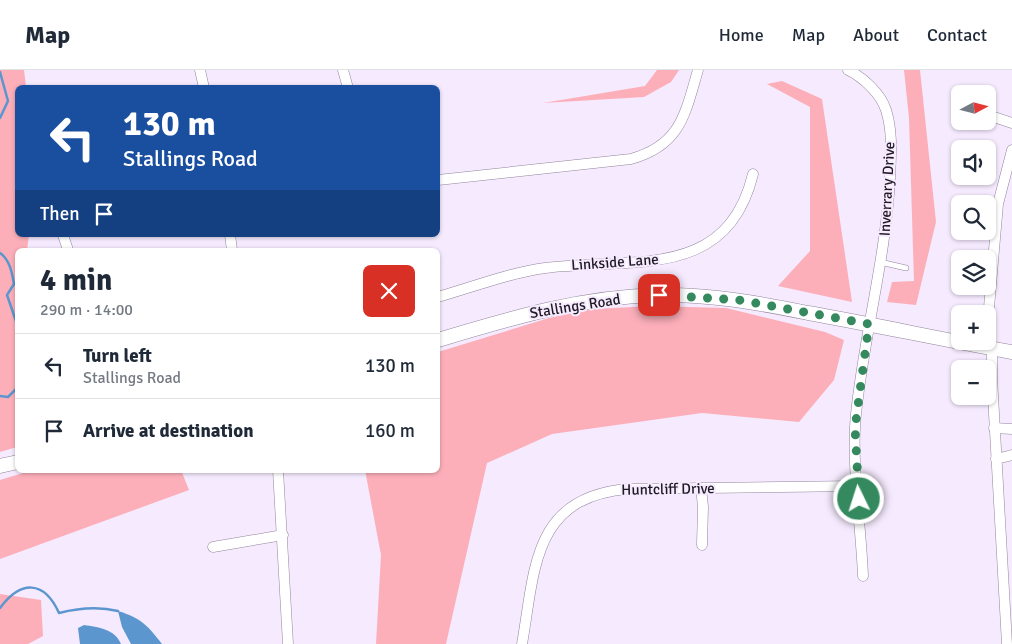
<!DOCTYPE html>
<html lang="en">
<head>
<meta charset="utf-8">
<style>
	body { margin:0; font-family:Signika,sans-serif; background:#f2f2f3; color:#1f2937; height:100vh; display:flex; flex-direction:column; font-size:19px; white-space:nowrap }
	* { box-sizing:border-box; margin:0 }
	p { font-size:16px; color:#747a83 }
	.icon { flex:none; width:28px; height:28px; fill:none; stroke:currentColor; stroke-width:2; stroke-linecap:round; stroke-linejoin:round }
	.map { position:relative; flex:1; overflow:hidden }
	.side { position:absolute; left:15px; top:178px; width:425px; height:225px; display:flex; flex-direction:column; background:#fff; border-radius:8px; box-shadow:0 1px 4px #0004 }
	.side>* { flex:none }
	.guide { position:absolute; left:15px; top:15px; width:425px; height:152px; border-radius:8px; box-shadow:0 1px 4px #0004; background:#1a4fa0; color:#fff; overflow:hidden }
	.needle { width:32px; rotate:83deg }
	.tools { position:absolute; left:951px; top:15px; display:grid; gap:10px }
	.tools a { display:grid; place-items:center; width:45px; height:45px; border-radius:8px; background:#fff; box-shadow:0 1px 4px #0004; font-size:25px }
	.pin { position:absolute; display:grid; place-items:center; width:42px; height:42px; color:#fff; margin:-21px; border-radius:10px; box-shadow:0 2px 8px #0006 }
	.me { position:absolute; width:55px; margin:-28px; rotate:356deg; stroke-linejoin:round; filter:drop-shadow(0 0 4px #0008) }
	.turn { display:flex; align-items:center; gap:18px; height:105px; padding:0 25px; font-size:22px }
	.turn .icon { width:65px; height:65px; stroke-width:2.5 }
	.turn b { display:block; font-size:35px; line-height:42px }
	.then { display:flex; align-items:center; height:48px; padding:0 25px; background:#0003; gap:10px; font-size:19px }
	.round { display:grid; place-items:center; flex:none; width:52px; height:52px; border-radius:8px; background:#f2f2f3 }
	.headline { display:flex; align-items:center; justify-content:space-between; height:85px; padding:0 25px }
	h1 { font-size:30px; font-weight:700; line-height:38px }
	ul { padding:0; list-style:none }
	li { display:flex; align-items:center; gap:15px; height:65px; padding:0 25px; border-top:1px solid #e0e1e3 }
	li div { flex:1 }
	li b { display:block; font-size:19px }
	li em { font-style:normal }
	header { display:flex; align-items:center; gap:30px; box-sizing:border-box; height:70px; padding:0 25px; background:#fff; border-bottom:1px solid #e0e1e3 }
	header strong { font-size:24px }
	nav { display:flex; gap:28px; margin-inline-start:auto; font-size:18px }
	.map>svg:first-child { display:block }
	.green { fill:#fcafb9 }
	.water { fill:#5c96cf }
	.lines { fill:none; stroke-linecap:round; stroke-linejoin:round }
	.stream { stroke:#5c96cf; stroke-width:2.5 }
	.service-casing { stroke:#92859c; stroke-width:6 }
	.minor-casing { stroke:#92859c; stroke-width:11 }
	.tertiary-casing { stroke:#92859c; stroke-width:15 }
	.service { stroke:#fff; stroke-width:5 }
	.minor { stroke:#fff; stroke-width:10 }
	.tertiary { stroke:#fff; stroke-width:14 }
	.route { stroke:#348a5e; stroke-width:9; stroke-dasharray:0 16.2 }
	.labels { text-anchor:middle; stroke-width:4; stroke-linejoin:round; paint-order:stroke }
	.street-label { font-size:15px; fill:#1e1922; stroke:#f5eafe }
</style>
</head>
<body>
<header>
<strong>Map</strong>
<nav><a>Home</a><a>Map</a><a>About</a><a>Contact</a></nav>
</header>
<div class="map">
<svg width="1012" height="574" viewBox="0 0 1012 574">
	<rect width="100%" height="100%" fill="#f5eafe"/>
	<g class="green">
		<path d="M0,0h24l2,17 -8,1v147h11l-2,15h-9l-1,197 -17,5z"/>
		<path d="M657,0h22l-8,12 -27,15 -101,6 102,-17z"/>
		<path d="M904,0h16l16,152 -20,83 -29,-3 5,-20 22,-1 -5,-163z"/>
		<path d="M782,11l40,18 30,203 -74,-16 32,-35v-144l-43,-23z"/>
		<path d="M651,236l75,2 99,24 19,8 -10,40 -35,42 -97,-9 -150,21 -65,29 -41,181h-70l5,-89 -16,-85h73v-118l111,-34 45,-9z"/>
		<path d="M33,400h148l8,20 -189,69v-79z"/>
		<path d="M0,524l41,6 2,36 -15,8h-28z"/>
	</g>
	<g class="water">
		<path d="M118,541c23,7 29,14 44,33h-31l-9,-17z"/>
		<path d="M84,555c14,2 31,4 37,19h-41l-2,-16z"/>
	</g>
	<g class="lines">
		<g class="stream">
			<path d="M0,2l8,29 -8,17"/>
			<path d="M0,183c10,7 12,20 14,31l-7,11 11,32"/>
			<path d="M0,326l8,1 10,-10"/>
			<path d="M0,538c21,-28 44,-28 59,5 20,-5 38,-7 59,-2"/>
		</g>
		<defs>
			<path id="service" d="M880,192l26,6"/>
			<g id="minor">
				<path d="M200,0l4,18"/>
				<path d="M343,0l5,18"/>
				<path d="M848,0c15,7 33,24 38,40 7,22 5,45 4,68 -4,79 -26,157 -34,236 -5,48 5,112 7,162"/>
				<path d="M988,45l24,8"/>
				<path d="M438,110l193,-21c50,-14 54,-45 67,-89"/>
				<path d="M63,165l5,15"/>
				<path d="M230,165l2,15"/>
				<path d="M438,227c35,-10 71,-24 107,-29 85,-11 182,14 208,-94"/>
				<path d="M988,249l10,-115 14,-54"/>
				<path d="M992,279v29l15,266"/>
				<path d="M994,358l18,1"/>
				<path d="M996,389l16,-4"/>
				<path d="M278,400l10,174"/>
				<path d="M701,418l2,19 -1,38"/>
				<path d="M213,477l70,-12"/>
				<path d="M522,574c13,-74 10,-148 107,-155l228,-3"/>
			</g>
			<g id="tertiary">
				<path d="M438,270c74,-22 142,-43 220,-45 51,-1 101,8 150,18 68,12 136,27 204,39"/>
				<path d="M0,396l18,-4"/>
			</g>
		</defs>
		<use href="#service" class="service-casing"/>
		<use href="#minor" class="minor-casing"/>
		<use href="#tertiary" class="tertiary-casing"/>
		<use href="#service" class="service"/>
		<use href="#minor" class="minor"/>
		<use href="#tertiary" class="tertiary"/>
	</g>
	<g class="lines">
		<path class="route" d="M659,225l80,5 130,24 -14,104 4,71"/>
	</g>
	<g class="labels">
		<g class="street-label">
			<text transform="translate(887 119) rotate(-87)" y="5">Inverrary Drive</text>
			<text transform="translate(615 192) rotate(-4)" y="5">Linkside Lane</text>
			<text transform="translate(575 236) rotate(-9)" y="5">Stallings Road</text>
			<text transform="translate(668 419) rotate(-1)" y="5">Huntcliff Drive</text>
		</g>
	</g>
</svg>
<div class="tools">
<a><svg class="needle" viewBox="-14 -14 28 28"><path d="M0-13l5 13h-10z" fill="#e53935"/><path d="M0 13l5-13h-10z" fill="#747a83"/></svg></a>
<a><svg class="icon" aria-label="sound" viewBox="0 0 24 24"><path d="M4 9h4l5-4v14l-5-4H4zM17 9q2 3 0 6"/></svg></a>
<a><svg class="icon" aria-label="search" viewBox="0 0 24 24"><circle cx="10" cy="10" r="6"/><path d="M15 15l6 6"/></svg></a>
<a><svg class="icon" aria-label="layers" viewBox="0 0 24 24"><path d="M12 4l9 5-9 5-9-5zM3 14l9 5 9-5"/></svg></a>
<a>+</a>
<a>−</a>
</div>
<div class="pin" style="left:659px;top:225px;background:#d93025"><svg class="icon" aria-label="arrive" viewBox="0 0 24 24"><path d="M6 21V4h12l-3 4 3 4H6"/></svg></div>
<svg class="me" style="left:859px;top:429px" viewBox="-20 -20 40 40"><circle r="17" fill="#348a5e" stroke="#fff" stroke-width="3"/><path d="M0-11L8 9 0 5-8 9z" fill="#fff"/></svg>
<div class="guide">
<div class="turn"><svg class="icon" aria-label="left" viewBox="0 0 24 24"><path d="M17 20v-9H6M10 6l-5 5 5 5"/></svg><div><b>130 m</b>Stallings Road</div></div>
<div class="then">Then<svg class="icon" aria-label="arrive" viewBox="0 0 24 24"><path d="M6 21V4h12l-3 4 3 4H6"/></svg></div>
</div>
<section class="side">
<div class="headline"><div><h1>4 min</h1><p>290 m · 14:00</p></div><a class="round" style="background:#d93025;color:#fff"><svg class="icon" aria-label="close" viewBox="0 0 24 24"><path d="M6 6l12 12M18 6L6 18"/></svg></a></div>
<ul>
<li><svg class="icon" aria-label="left" viewBox="0 0 24 24"><path d="M17 20v-9H6M10 6l-5 5 5 5"/></svg><div><b>Turn left</b><p>Stallings Road</p></div><em>130 m</em></li>
<li><svg class="icon" aria-label="arrive" viewBox="0 0 24 24"><path d="M6 21V4h12l-3 4 3 4H6"/></svg><div><b>Arrive at destination</b></div><em>160 m</em></li>
</ul>
</section>
</div>
</body>
</html>
